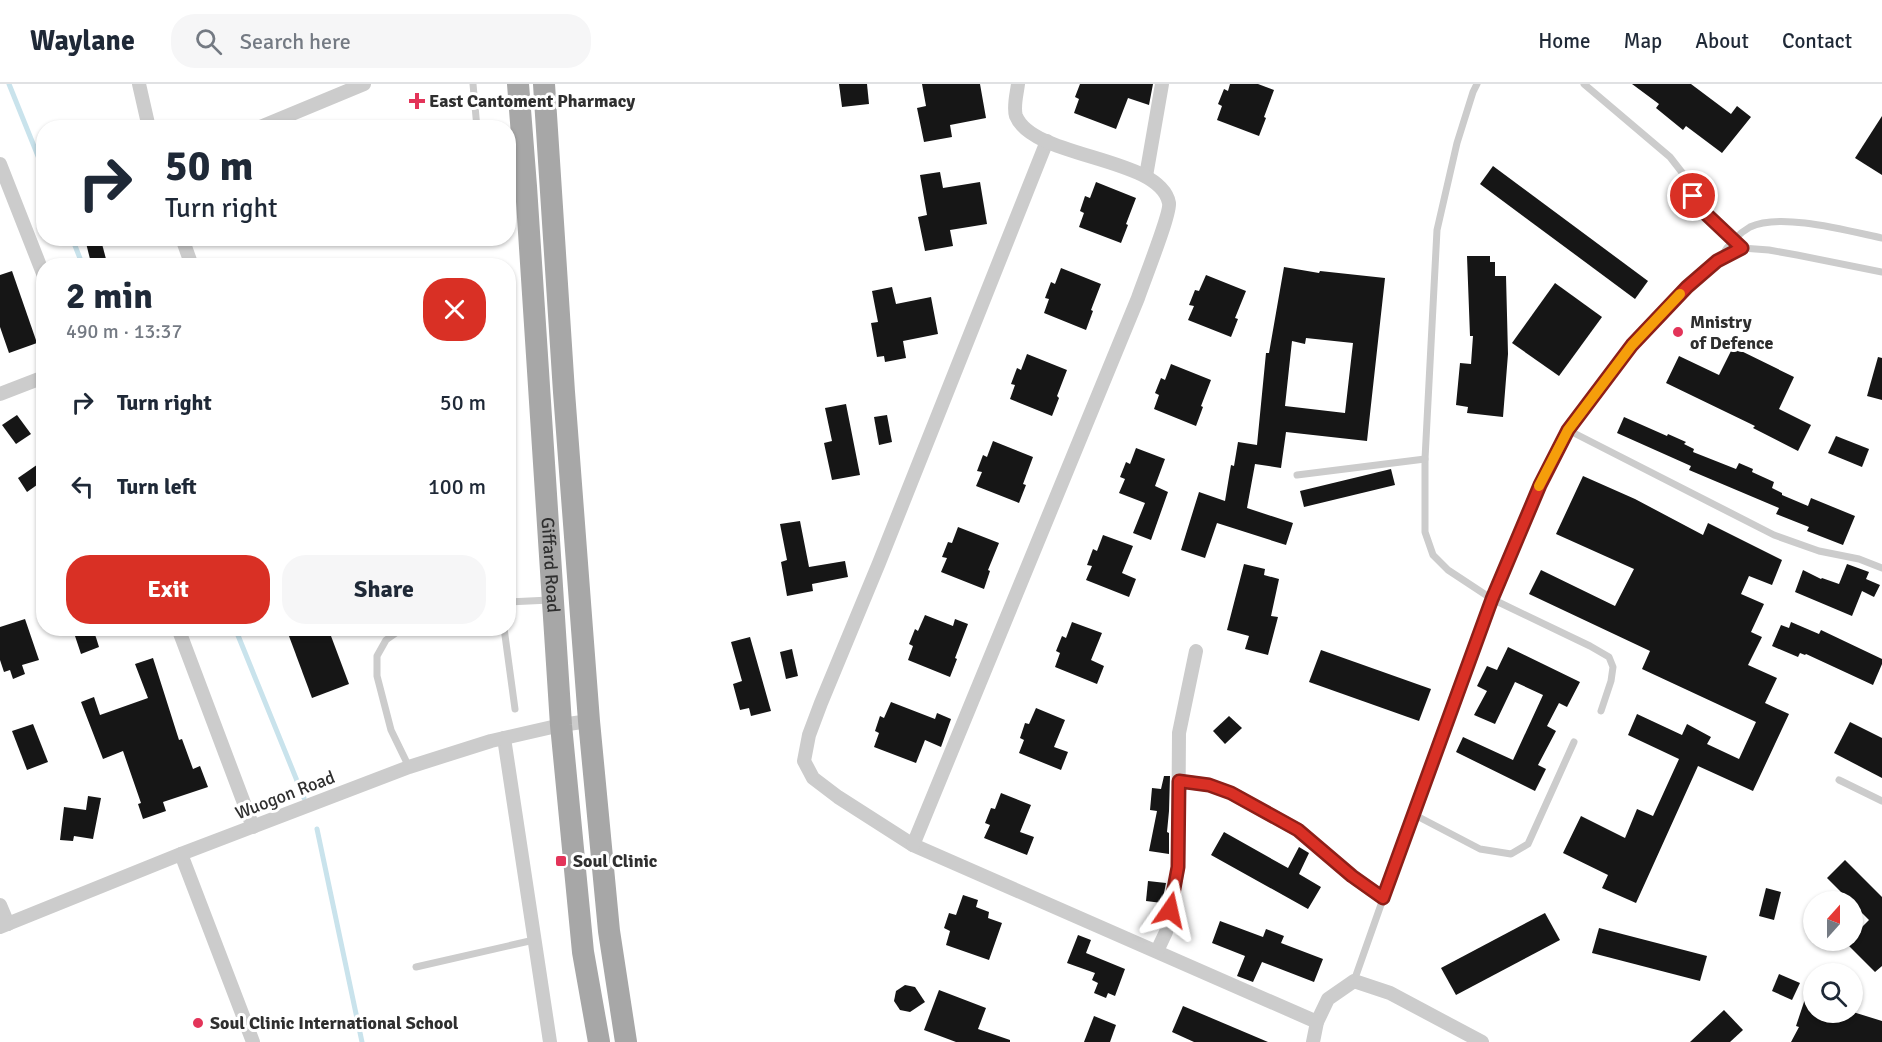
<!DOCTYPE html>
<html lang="en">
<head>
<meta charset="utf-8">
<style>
	body { margin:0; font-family:Signika,sans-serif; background:#f6f6f7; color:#1f2937; height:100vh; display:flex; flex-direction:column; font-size:22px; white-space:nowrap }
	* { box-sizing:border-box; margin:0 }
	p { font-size:20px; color:#747a83 }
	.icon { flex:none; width:33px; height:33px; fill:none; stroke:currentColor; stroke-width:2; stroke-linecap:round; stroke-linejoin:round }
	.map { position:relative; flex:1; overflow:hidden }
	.sheet { position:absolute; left:36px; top:174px; width:480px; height:378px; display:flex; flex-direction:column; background:#fff; border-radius:24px; box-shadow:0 2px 4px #0004 }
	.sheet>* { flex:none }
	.banner { position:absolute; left:36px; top:36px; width:480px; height:126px; border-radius:24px; box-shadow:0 2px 4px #0004; background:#fff; color:#1f2937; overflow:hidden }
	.needle { width:39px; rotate:21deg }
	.controls { position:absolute; left:1803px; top:807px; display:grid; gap:12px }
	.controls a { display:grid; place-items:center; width:60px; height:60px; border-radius:50%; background:#fff; box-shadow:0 2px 4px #0004; font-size:30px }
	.pin { position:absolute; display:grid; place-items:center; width:51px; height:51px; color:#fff; margin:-26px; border:3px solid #fff; border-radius:50%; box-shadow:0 2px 6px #0007 }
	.me { position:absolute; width:66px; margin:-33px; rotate:11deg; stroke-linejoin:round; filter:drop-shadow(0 0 4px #0008) }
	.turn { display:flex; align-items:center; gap:21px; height:126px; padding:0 30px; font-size:27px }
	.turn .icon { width:78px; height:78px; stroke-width:2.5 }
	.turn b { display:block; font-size:42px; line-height:51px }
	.round { display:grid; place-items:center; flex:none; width:63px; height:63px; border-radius:24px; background:#f6f6f7 }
	.headline { display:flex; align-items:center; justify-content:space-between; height:102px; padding:0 30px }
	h1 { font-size:36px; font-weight:700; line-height:45px }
	.button { display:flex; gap:12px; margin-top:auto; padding:12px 30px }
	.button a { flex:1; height:69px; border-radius:24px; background:#d93025; color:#fff; font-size:24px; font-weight:700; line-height:69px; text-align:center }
	.button a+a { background:#f6f6f7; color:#1f2937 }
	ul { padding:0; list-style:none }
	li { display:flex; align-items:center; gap:18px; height:84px; padding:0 30px }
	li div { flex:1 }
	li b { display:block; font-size:22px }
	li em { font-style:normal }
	header { display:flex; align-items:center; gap:36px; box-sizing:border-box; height:84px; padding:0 30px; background:#fff; border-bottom:2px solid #e0e1e3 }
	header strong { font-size:28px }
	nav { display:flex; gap:33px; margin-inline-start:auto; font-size:21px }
	.search { width:420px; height:54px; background:#f6f6f7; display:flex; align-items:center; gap:15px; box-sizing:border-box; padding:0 21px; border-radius:24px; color:#747a83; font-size:22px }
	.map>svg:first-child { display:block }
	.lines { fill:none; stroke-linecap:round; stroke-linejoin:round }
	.stream { stroke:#c9e3ec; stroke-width:5 }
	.building { fill:#161616; fill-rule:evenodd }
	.lane { stroke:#ccc; stroke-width:7 }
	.street { stroke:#ccc; stroke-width:14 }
	.primary { stroke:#a7a7a7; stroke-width:22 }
	.route-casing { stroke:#8d1f18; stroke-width:15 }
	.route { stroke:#d93025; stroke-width:10 }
	.slow { stroke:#f59e0b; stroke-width:10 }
	.poi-dot { fill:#e33459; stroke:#fff; stroke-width:2 }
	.labels { text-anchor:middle; stroke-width:6; stroke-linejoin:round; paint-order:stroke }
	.poi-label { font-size:18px; font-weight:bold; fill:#2f2f2f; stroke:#fff; text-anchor:start }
	.street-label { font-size:18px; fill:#2f2f2f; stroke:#fff }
</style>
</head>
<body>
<header>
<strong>Waylane</strong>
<div class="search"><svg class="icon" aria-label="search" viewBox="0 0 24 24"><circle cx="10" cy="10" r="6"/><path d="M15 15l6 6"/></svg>Search here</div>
<nav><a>Home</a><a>Map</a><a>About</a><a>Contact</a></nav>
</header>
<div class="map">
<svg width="1882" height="958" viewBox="0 0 1882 958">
	<rect width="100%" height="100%" fill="#fff"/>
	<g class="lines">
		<g class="stream">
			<path d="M9,0l35,87"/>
			<path d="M72,154l11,28"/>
			<path d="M235,544l69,170"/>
			<path d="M317,745l45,213"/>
		</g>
	</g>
	<g class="building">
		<path d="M839,0h28l2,20 -27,3z"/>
		<path d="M922,0h58l6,34 -36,7 2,12 -28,5 -7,-34 9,-2z"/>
		<path d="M1080,0h73l-4,21 -21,-7 -12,31 -42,-16 5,-14 -4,-2z"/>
		<path d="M1230,0h28l16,6 -10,27 2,1 -7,18 -42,-16 5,-14 -4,-2 6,-15 4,2z"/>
		<path d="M1632,0h59l40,30 6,-8 14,11 -29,36 -36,-27 -3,4 -27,-22 3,-4z"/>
		<path d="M1882,32v59l-27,-17z"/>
		<path d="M1493,82l155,115 -13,18 -155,-115z"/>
		<path d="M940,88l3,16 37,-6 7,42 -37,6 3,16 -28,5 -7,-34 9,-2 -7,-40z"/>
		<path d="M1096,98l40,16 -10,26 2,1 -7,18 -42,-16 5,-14 -4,-2 5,-15 5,2z"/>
		<path d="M101,156l5,19 -15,4 -5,-20z"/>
		<path d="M1467,172h23v6h5v14h11l2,78 -5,63 -36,-4 1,-6 -12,-2 4,-42 11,1 2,-28h-3z"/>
		<path d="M1284,183l35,6 1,-2 65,7 -18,163 -81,-9 -5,36 -26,-4 -8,44 46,15 -7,22 -69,-22 -12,35 -24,-8 18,-58 26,9 6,-36 3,1 4,-24 19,3 9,-92h3zM1306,254l47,5 -8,70 -60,-7 7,-65 13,3z"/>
		<path d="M1061,184l40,16 -10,26 2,1 -7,19 -42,-17 5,-14 -4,-1 6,-16 4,2z"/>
		<path d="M12,187l25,72 -28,10 -9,-26v-52z"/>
		<path d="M1206,191l40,16 -11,27 3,1 -7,18 -43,-17 6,-14 -5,-1 6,-15 4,1z"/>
		<path d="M1555,199l47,34 -43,59 -47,-33z"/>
		<path d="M892,203l4,17 35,-7 7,37 -35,7 3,17 -21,4 -1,-6 -7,1 -6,-34 7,-1 -6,-31z"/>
		<path d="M1733,263l61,30 -15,32 32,16 -13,26 -45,-23 2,-2 -89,-43 13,-27 40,19z"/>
		<path d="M1027,270l40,16 -10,26 2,2 -7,18 -42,-17 5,-14 -4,-1 6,-16 4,2z"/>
		<path d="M1878,273l4,1v42l-15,-4z"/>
		<path d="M1171,280l40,16 -10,26 2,1 -7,19 -42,-17 5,-14 -4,-2 6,-15 4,2z"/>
		<path d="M846,320l14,71 -28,5 -8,-37 8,-2 -7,-33z"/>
		<path d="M17,331l14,19 -15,10 -14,-19z"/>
		<path d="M887,331l5,27 -13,3 -5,-28z"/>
		<path d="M1624,333l43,19 1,-2 18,8 -2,2 10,5 -1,3 43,17 3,-6 14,6 -1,3 22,10 -2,6 10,5v2l26,11 3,-8 44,18 -12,29 -36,-14 2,-4 -33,-13 3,-6 -90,-38 2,-4 -74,-33z"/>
		<path d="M1836,352l33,13 -7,18 -34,-14z"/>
		<path d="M993,357l40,16 -10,27 3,1 -7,18 -43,-17 6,-14 -5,-1 6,-16 4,2z"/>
		<path d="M1136,364l29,11 -10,27 13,6 -17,48 -18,-7 12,-30 -26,-10 6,-14 -5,-2 6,-15 4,2z"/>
		<path d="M44,376v20l-17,12 -9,-14z"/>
		<path d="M1391,385l4,16 -91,22 -4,-16z"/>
		<path d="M1583,392l52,23 68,36 5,-12 74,37 -10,25 -23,-9 -8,18 23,10 -13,28 11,5 -14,28 29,13 -12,25 24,11 -36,77 -55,-25 -62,137 -34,-15 6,-13 -45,-22 18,-37 44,22 12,-29 16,7 26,-57 -51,-24 9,-21 45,21 5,-11 24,13 -4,7 32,15 17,-37 -114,-53 8,-18 -121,-57 12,-24 74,36 19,-37 -78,-35z"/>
		<path d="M800,437l9,46 36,-6 3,16 -36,7 1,7 -26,5 -6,-34 6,-2 -7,-36z"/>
		<path d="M958,443l41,16 -11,27 2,1 -6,18 -43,-17 6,-14 -5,-1 6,-15 4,1z"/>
		<path d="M1103,451l30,11 -11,27 14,6 -7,18 -43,-17 6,-14 -5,-1 6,-16 4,2z"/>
		<path d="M1244,480l21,5 -1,6 15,4 -8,37 7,1 -10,38 -23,-6 4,-13 -22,-6z"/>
		<path d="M1847,480l22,8 -3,7 14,6 -6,12 -12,-6 -10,25 -57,-24 8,-22 18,9 1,-1 17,6z"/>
		<path d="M925,531l28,11 2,-7 13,5 -13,34 2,1 -7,18 -42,-17 5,-14 -4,-2 6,-15 3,2z"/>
		<path d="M25,535l14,41 -17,5 3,9 -12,5 -3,-9 -6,2 -4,-12v-33z"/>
		<path d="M1072,538l30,11 -11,27 13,6 -7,18 -42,-17 5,-14 -4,-2 6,-15 4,2z"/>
		<path d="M1791,538l28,12 2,-4 61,29v5l-9,21 -67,-31 -1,1 -5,-2 -2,4 -26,-11 9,-21 8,3z"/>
		<path d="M88,544h5l6,19 -18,7 -7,-21z"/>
		<path d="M286,544h42l21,56 -37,14z"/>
		<path d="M750,553l21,74 -20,5 -2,-8 -9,2 -7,-26 9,-3 -11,-39z"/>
		<path d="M1508,563l72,35 -13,25 -8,-4 -12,23 9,5 -18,34 8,4 -11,22 -79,-39 7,-15 50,23 30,-65 -28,-13 -20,42 -21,-9 13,-24 -10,-5 10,-20 10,4z"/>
		<path d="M792,565l6,27 -12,3 -6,-27z"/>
		<path d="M1321,566l110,39 -12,32 -110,-39z"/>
		<path d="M153,574l26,82 3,-1 11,30 7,-3 8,21 -45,15 3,9 -23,8 -5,-15 3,-1 -18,-52 -20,8 -22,-57 13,-5 6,18 48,-17 -13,-34z"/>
		<path d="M891,618l44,17 2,-6 14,6 -10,28 -16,-7 -9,23 -42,-16 5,-14 -4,-2 5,-15 4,2z"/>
		<path d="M1036,624l29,12 -11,27 14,5 -7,18 -42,-17 5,-13 -4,-2 5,-15 4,1z"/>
		<path d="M1229,632l13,12 -17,16 -12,-13z"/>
		<path d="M1850,638l32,16v40l-48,-25z"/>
		<path d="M33,640l15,38 -21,8 -15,-39z"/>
		<path d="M1164,692h6l-1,35 -2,21 2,1v21l-20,-3 8,-40 -7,-1 2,-22 9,1z"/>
		<path d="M1001,709l30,12 -11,27 14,5 -7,18 -43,-17 6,-13 -5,-2 6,-15 4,1z"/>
		<path d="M88,712l13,2 -8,41 -19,-3 -1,5 -13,-1 4,-33 22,3z"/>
		<path d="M1224,748l64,36 11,-21 10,6 -10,21 22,13 -13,22 -97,-54z"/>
		<path d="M1845,776l37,37v69l-7,6 -29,-29 3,-3h3v-3l17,-17 -42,-42z"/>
		<path d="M1148,797l18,2 -4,20 -16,-2z"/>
		<path d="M1766,804l15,4 -7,28 -15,-4z"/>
		<path d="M963,811l15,5 -2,7 13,5 -1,6 14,5 -13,37 -43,-15 4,-14 -6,-3 5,-15 7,2z"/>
		<path d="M1545,829l15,27 -104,55 -15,-27z"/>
		<path d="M1220,837l43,16 3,-8 18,7 -3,7 42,16 -9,23 -52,-20 -9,20 -16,-6 8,-20 -33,-13z"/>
		<path d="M1599,844l108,28 -7,25 -108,-28z"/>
		<path d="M1078,851l13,5 -5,13 39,16 -10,27 -7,-3 -2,5 -12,-5 4,-10 -6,-3 3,-7 -28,-10z"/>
		<path d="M1779,890l21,9 -8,17 -20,-9z"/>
		<path d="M1811,897l3,1v30h39l29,9v21h-91l8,-15 -3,-1z"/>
		<path d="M905,901l10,2 10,15 -15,10 -10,-2 -6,-9 2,-10z"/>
		<path d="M939,906l47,18 -8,21 32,11v2h-54l-32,-12z"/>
		<path d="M1183,922l85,36h-74l-22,-10z"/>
		<path d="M1724,926l19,20 -13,12h-40z"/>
		<path d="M1094,932l22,9 -6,17h-26z"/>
	</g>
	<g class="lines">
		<g class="lane">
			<path d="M473,0l4,44"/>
			<path d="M1477,0l-4,8 -16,51 -20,87 -12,229v73l8,23 15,15 44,29 98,47 19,11 4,10 -2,14 -10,30"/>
			<path d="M1584,0l86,73 14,18 9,21 12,17 37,35"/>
			<path d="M1719,176c8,-14 17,-25 31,-33 30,-15 99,4 132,11"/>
			<path d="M1568,346l206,105 45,16 40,8 23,9"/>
			<path d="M1297,391l128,-16"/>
			<path d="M508,518l42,-2"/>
			<path d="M403,544l-17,12 -9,16v20l14,54 18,37"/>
			<path d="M504,544l11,81"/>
			<path d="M1839,696l43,21"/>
			<path d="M1413,730l67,35 31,5 17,-10 46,-102"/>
			<path d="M416,883l118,-27"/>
			<path d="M1354,897l59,-167 79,-215 48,-114 28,-55 64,-84 55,-59 30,-26 25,-13 27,2 28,5 85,17"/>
		</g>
		<g class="street">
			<path d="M139,0l10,44"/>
			<path d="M258,44l106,-44"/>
			<path d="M1047,57l-168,422 -58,140 -12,32 -5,26 9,17 25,19 75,48 404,177"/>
			<path d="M0,80l44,112"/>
			<path d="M1146,92l16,-92"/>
			<path d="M182,154l10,28"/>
			<path d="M0,310l44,-17"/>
			<path d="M178,544l75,199"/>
			<path d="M504,654l46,304"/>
			<path d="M1179,697l30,4 22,8 67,37 54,46 31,22"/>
			<path d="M913,761l225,-547c5,-15 33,-85 31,-95 -9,-47 -136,-44 -153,-87 -3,-9 1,-23 2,-32"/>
			<path d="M181,770l72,188"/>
			<path d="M0,821l8,19"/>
			<path d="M0,843l181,-73 228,-87 82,-26 70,-16 28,-4"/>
			<path d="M1157,867l9,-19 12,-64 1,-135 17,-82"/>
			<path d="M1313,958l4,-20 11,-23 26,-18 36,12 92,49"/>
		</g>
		<g class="primary">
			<path id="s1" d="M518,0l8,102 35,539 22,227 16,90"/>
			<path d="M544,0l20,308 25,329 20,210 17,111"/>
		</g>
	</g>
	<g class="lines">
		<defs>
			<path id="route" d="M1170,826l8,-43 1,-86 30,4 22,8 67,37 54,46 31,22 109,-299 48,-114 28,-55 64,-85 55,-58 30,-26 25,-13 -37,-35 -12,-17"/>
		</defs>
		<use href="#route" class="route-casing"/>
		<use href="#route" class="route"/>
		<path class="slow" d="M1539,402l29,-56 64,-85 48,-51"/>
	</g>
	<g class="poi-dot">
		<path d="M414 8h6v6h6v6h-6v6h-6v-6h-6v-6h6z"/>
		<circle cx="1678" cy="248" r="6"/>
		<rect x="555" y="771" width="12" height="12" rx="3"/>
		<circle cx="198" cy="939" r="6"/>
	</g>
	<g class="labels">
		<g class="poi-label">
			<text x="429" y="23">East Cantoment Pharmacy</text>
			<text x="1690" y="244">Mnistry<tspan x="1690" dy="21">of Defence</tspan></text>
			<text x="573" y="783">Soul Clinic</text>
			<text x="210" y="945">Soul Clinic International School</text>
		</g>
		<g class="street-label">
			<text dy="6" stroke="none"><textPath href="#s1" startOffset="482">Giffard Road</textPath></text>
			<text transform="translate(285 711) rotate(-21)" y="6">Wuogon Road</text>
		</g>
	</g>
</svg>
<div class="controls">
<a><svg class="needle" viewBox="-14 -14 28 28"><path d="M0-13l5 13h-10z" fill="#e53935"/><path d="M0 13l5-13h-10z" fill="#747a83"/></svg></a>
<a><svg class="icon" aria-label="search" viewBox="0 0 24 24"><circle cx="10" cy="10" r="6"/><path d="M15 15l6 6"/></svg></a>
</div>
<div class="pin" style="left:1693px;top:112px;background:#d93025"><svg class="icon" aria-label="arrive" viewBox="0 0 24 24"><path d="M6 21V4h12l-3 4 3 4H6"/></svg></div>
<svg class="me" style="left:1170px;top:826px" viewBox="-20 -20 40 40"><path d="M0-17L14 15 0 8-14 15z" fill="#d93025" stroke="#fff" stroke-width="4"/></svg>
<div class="banner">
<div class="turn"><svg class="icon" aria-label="right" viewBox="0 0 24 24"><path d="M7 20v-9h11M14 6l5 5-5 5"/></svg><div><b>50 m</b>Turn right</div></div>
</div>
<section class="sheet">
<div class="headline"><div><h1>2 min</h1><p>490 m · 13:37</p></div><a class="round" style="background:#d93025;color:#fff"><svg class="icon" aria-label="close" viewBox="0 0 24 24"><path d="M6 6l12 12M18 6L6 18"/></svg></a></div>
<ul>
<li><svg class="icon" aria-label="right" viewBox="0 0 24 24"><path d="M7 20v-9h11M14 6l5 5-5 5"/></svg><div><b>Turn right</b></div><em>50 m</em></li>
<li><svg class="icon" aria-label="left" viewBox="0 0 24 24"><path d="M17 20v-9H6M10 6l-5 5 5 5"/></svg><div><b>Turn left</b></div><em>100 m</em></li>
</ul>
<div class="button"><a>Exit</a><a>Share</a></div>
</section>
</div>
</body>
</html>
